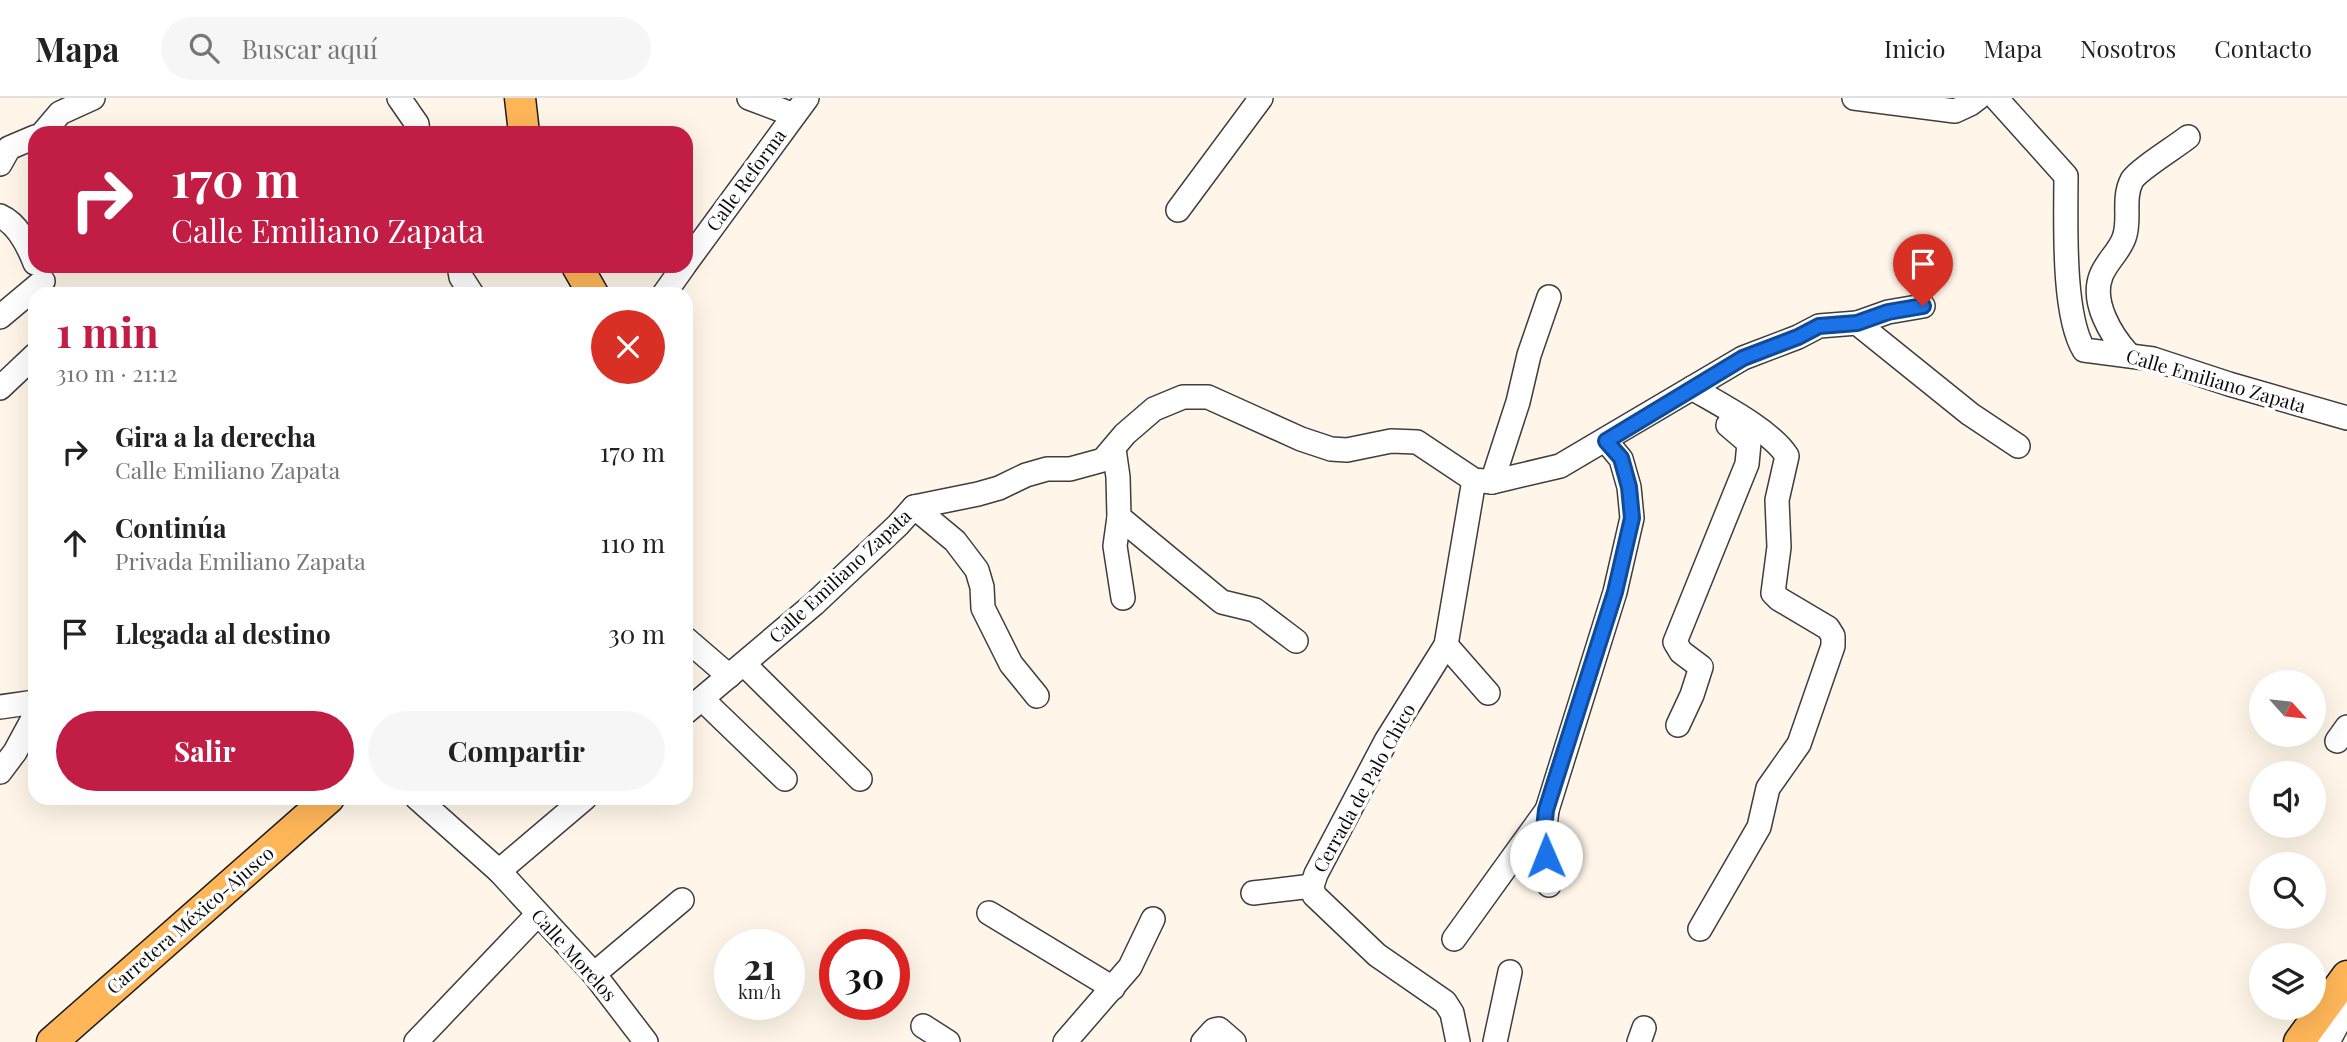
<!DOCTYPE html>
<html lang="es">
<head>
<meta charset="utf-8">
<style>
	body { margin:0; font-family:"Playfair Display",serif; background:#f6f6f6; color:#222; height:100vh; display:flex; flex-direction:column; font-size:26px; white-space:nowrap }
	* { box-sizing:border-box; margin:0 }
	p { font-size:23px; color:#767676 }
	.icon { flex:none; width:38px; height:38px; fill:none; stroke:currentColor; stroke-width:2; stroke-linecap:round; stroke-linejoin:round }
	.map { position:relative; flex:1; overflow:hidden }
	.details { position:absolute; left:28px; top:189px; width:665px; height:518px; display:flex; flex-direction:column; background:#fff; border-radius:21px; box-shadow:0 7px 28px #0002 }
	.details>* { flex:none }
	.guide { position:absolute; left:28px; top:28px; width:665px; height:147px; border-radius:21px; box-shadow:0 7px 28px #0002; background:#c11d45; color:#fff; overflow:hidden }
	.needle { width:46px; rotate:117deg }
	.buttons { position:absolute; left:2249px; top:572px; display:grid; gap:14px }
	.buttons a { display:grid; place-items:center; width:77px; height:77px; border-radius:50%; background:#fff; box-shadow:0 7px 28px #0002; font-size:35px }
	.speed { position:absolute; left:714px; top:831px; display:flex; gap:14px; font-size:35px; font-weight:700; text-align:center }
	.speed>* { display:grid; place-content:center; width:91px; height:91px; border-radius:50%; background:#fff; box-shadow:0 7px 28px #0002; line-height:1 }
	.speed small { font-size:18px; font-weight:400 }
	.speed .limit { border:10px solid #d22; background:#fff; color:#111 }
	.pin { position:absolute; display:grid; place-items:center; width:60px; height:60px; color:#fff; margin:-72px -30px; border-radius:50% 50% 50% 0; rotate:-45deg; box-shadow:0 0 7px #0007 }
	.pin .icon { rotate:45deg }
	.me { position:absolute; width:77px; margin:-38px; rotate:359deg; stroke-linejoin:round; filter:drop-shadow(0 0 5px #0008) }
	.turn { display:flex; align-items:center; gap:24px; height:147px; padding:0 28px; font-size:32px }
	.turn .icon { width:91px; height:91px; stroke-width:2.5 }
	.turn b { display:block; font-size:49px; line-height:60px }
	.round { display:grid; place-items:center; flex:none; width:74px; height:74px; border-radius:37px; background:#f6f6f6 }
	.head { display:flex; align-items:center; justify-content:space-between; height:119px; padding:0 28px }
	h1 { font-size:42px; font-weight:700; line-height:52px; color:#c11d45 }
	.primary-button { display:flex; gap:14px; margin-top:auto; padding:14px 28px }
	.primary-button a { flex:1; height:80px; border-radius:42px; background:#c11d45; color:#fff; font-size:28px; font-weight:700; line-height:80px; text-align:center }
	.primary-button a+a { background:#f6f6f6; color:#222 }
	ul { padding:0; list-style:none }
	li { display:flex; align-items:center; gap:21px; height:91px; padding:0 28px }
	li div { flex:1 }
	li b { display:block; font-size:26px }
	li em { font-style:normal }
	header { display:flex; align-items:center; gap:42px; box-sizing:border-box; height:98px; padding:0 35px; background:#fff; border-bottom:2px solid #e0e0e0 }
	header strong { font-size:33px }
	nav { display:flex; gap:38px; margin-inline-start:auto; font-size:24px }
	.search { width:490px; height:63px; background:#f6f6f6; display:flex; align-items:center; gap:18px; box-sizing:border-box; padding:0 24px; border-radius:38px; color:#767676; font-size:26px }
	.map>svg:first-child { display:block }
	.lines { fill:none; stroke-linecap:round; stroke-linejoin:round }
	.minor-casing { stroke:#3e3e3e; stroke-width:26 }
	.major-casing { stroke:#1c1c1c; stroke-width:33 }
	.minor { stroke:#fff; stroke-width:23 }
	.major { stroke:#ffb659; stroke-width:30 }
	.route-casing { stroke:#114b97; stroke-width:18 }
	.route { stroke:#1a73e8; stroke-width:12 }
	.labels { text-anchor:middle; stroke-width:7; stroke-linejoin:round; paint-order:stroke }
	.street-label { font-size:19px; fill:#0b0b0b; stroke:#fff }
</style>
</head>
<body>
<header>
<strong>Mapa</strong>
<div class="search"><svg class="icon" aria-label="search" viewBox="0 0 24 24"><circle cx="10" cy="10" r="6"/><path d="M15 15l6 6"/></svg>Buscar aquí</div>
<nav><a>Inicio</a><a>Mapa</a><a>Nosotros</a><a>Contacto</a></nav>
</header>
<div class="map">
<svg width="2347" height="944" viewBox="0 0 2347 944">
	<rect width="100%" height="100%" fill="#fff6e9"/>
	<g class="lines">
		<defs>
			<g id="minor">
				<path d="M399,0l18,26 1,9"/>
				<path d="M749,0l45,17"/>
				<path d="M1854,0l101,13 15,-7 8,-6"/>
				<path d="M1996,0l70,78c0,44 -4,138 18,174l69,9 76,25 118,34"/>
				<path d="M43,35l17,-20 33,-15"/>
				<path d="M0,66l9,-16 26,-11"/>
				<path d="M1178,112l83,-112"/>
				<path d="M0,118c18,8 28,29 35,47"/>
				<path d="M686,165l121,-165"/>
				<path d="M459,168l2,11 11,17"/>
				<path d="M664,196l20,-28"/>
				<path d="M0,219l43,-36"/>
				<path d="M1857,225l31,-11 35,-6"/>
				<path d="M2128,256c-17,-19 -37,-52 -27,-78 5,-14 18,-24 23,-38 7,-18 -2,-39 8,-58 6,-10 45,-34 56,-43"/>
				<path d="M0,290l35,-33"/>
				<path d="M1692,290c27,16 80,43 95,68l-10,44 2,47 -6,46 6,6 49,29 5,8v10l-34,98 -31,44 -9,39 -59,102"/>
				<path d="M1114,351l4,28 1,40 -4,29 8,52"/>
				<path d="M1492,384l26,-80 11,-47 20,-58"/>
				<path d="M914,409l41,34 22,29 5,17 1,21 28,56 26,32"/>
				<path d="M1119,419l103,85 33,8 41,31"/>
				<path d="M686,541l43,37"/>
				<path d="M1446,547l42,48"/>
				<path d="M744,566l116,115"/>
				<path d="M702,601l83,80"/>
				<path d="M0,609l35,-5"/>
				<path d="M686,614l128,-108 84,-79 16,-18 64,-13 21,-6 27,-13 21,-6h23l33,-9 22,-26 29,-25 29,-12h25l93,42 30,10 16,1 44,-9 26,1 57,38 18,2 68,-16 183,-108 55,-21 21,-11 38,-3 113,91 48,32"/>
				<path d="M1678,627l14,-30 9,-28 -20,-15 -6,-10 72,-178 2,-21 -21,-18"/>
				<path d="M2337,643l10,-14"/>
				<path d="M0,674l15,-20 20,-37"/>
				<path d="M417,700l82,73 95,103 52,68"/>
				<path d="M499,773l86,-73"/>
				<path d="M1549,787c2,-11 -1,-17 -3,-28 -3,-15 -1,-31 1,-47l68,-218 17,-74 -3,-31 -8,-28 -15,-18"/>
				<path d="M1253,795l59,-7"/>
				<path d="M989,815l124,75"/>
				<path d="M1454,841l93,-129"/>
				<path d="M594,876l88,-74"/>
				<path d="M923,928l25,16"/>
				<path d="M416,944l122,-128"/>
				<path d="M1065,944l65,-75 23,-48"/>
				<path d="M1203,944l11,-12 5,-1 15,13"/>
				<path d="M1458,944l-6,-29 -7,-11 -68,-47 -63,-60 -2,-9 4,-12 70,-133 60,-96 28,-165"/>
				<path d="M1495,944l15,-70"/>
				<path d="M1639,944l5,-14"/>
				<path d="M2328,944l19,-36"/>
			</g>
			<g id="major">
				<path d="M520,0l4,35"/>
				<path d="M577,168l16,28"/>
				<path d="M52,944l277,-244"/>
				<path d="M2299,944l48,-66"/>
			</g>
		</defs>
		<use href="#minor" class="minor-casing"/>
		<use href="#major" class="major-casing"/>
		<use href="#minor" class="minor"/>
		<use href="#major" class="major"/>
	</g>
	<g class="lines">
		<defs>
			<path id="route" d="M1546,758l-2,-27 2,-19 69,-218 17,-74 -3,-31 -8,-29 -15,-17 137,-83 55,-21 21,-11 38,-3 31,-11 35,-6"/>
		</defs>
		<use href="#route" class="route-casing"/>
		<use href="#route" class="route"/>
	</g>
	<g class="labels">
		<g class="street-label">
			<text transform="translate(746 82) rotate(-54)" y="7">Calle Reforma</text>
			<text transform="translate(2216 283) rotate(16)" y="7">Calle Emiliano Zapata</text>
			<text transform="translate(840 478) rotate(-43)" y="7">Calle Emiliano Zapata</text>
			<text transform="translate(1364 690) rotate(-61)" y="7">Cerrada de Palo Chico</text>
			<text transform="translate(190 822) rotate(-41)" y="7">Carretera México-Ajusco</text>
			<text transform="translate(574 857) rotate(48)" y="7">Calle Morelos</text>
		</g>
	</g>
</svg>
<div class="buttons">
<a><svg class="needle" viewBox="-14 -14 28 28"><path d="M0-13l5 13h-10z" fill="#e53935"/><path d="M0 13l5-13h-10z" fill="#767676"/></svg></a>
<a><svg class="icon" aria-label="sound" viewBox="0 0 24 24"><path d="M4 9h4l5-4v14l-5-4H4zM17 9q2 3 0 6"/></svg></a>
<a><svg class="icon" aria-label="search" viewBox="0 0 24 24"><circle cx="10" cy="10" r="6"/><path d="M15 15l6 6"/></svg></a>
<a><svg class="icon" aria-label="layers" viewBox="0 0 24 24"><path d="M12 4l9 5-9 5-9-5zM3 14l9 5 9-5"/></svg></a>
</div>
<div class="speed"><div>21<small>km/h</small></div><div class="limit">30</div></div>
<div class="pin" style="left:1923px;top:208px;background:#d93025"><svg class="icon" aria-label="arrive" viewBox="0 0 24 24"><path d="M6 21V4h12l-3 4 3 4H6"/></svg></div>
<svg class="me" style="left:1546px;top:758px" viewBox="-20 -20 40 40"><circle r="19" fill="#fff"/><path d="M0-13L10 11 0 6-10 11z" fill="#1a73e8"/></svg>
<div class="guide">
<div class="turn"><svg class="icon" aria-label="right" viewBox="0 0 24 24"><path d="M7 20v-9h11M14 6l5 5-5 5"/></svg><div><b>170 m</b>Calle Emiliano Zapata</div></div>
</div>
<section class="details">
<div class="head"><div><h1>1 min</h1><p>310 m · 21:12</p></div><a class="round" style="background:#d93025;color:#fff"><svg class="icon" aria-label="close" viewBox="0 0 24 24"><path d="M6 6l12 12M18 6L6 18"/></svg></a></div>
<ul>
<li><svg class="icon" aria-label="right" viewBox="0 0 24 24"><path d="M7 20v-9h11M14 6l5 5-5 5"/></svg><div><b>Gira a la derecha</b><p>Calle Emiliano Zapata</p></div><em>170 m</em></li>
<li><svg class="icon" aria-label="ahead" viewBox="0 0 24 24"><path d="M12 20V5M6 11l6-6 6 6"/></svg><div><b>Continúa</b><p>Privada Emiliano Zapata</p></div><em>110 m</em></li>
<li><svg class="icon" aria-label="arrive" viewBox="0 0 24 24"><path d="M6 21V4h12l-3 4 3 4H6"/></svg><div><b>Llegada al destino</b></div><em>30 m</em></li>
</ul>
<div class="primary-button"><a>Salir</a><a>Compartir</a></div>
</section>
</div>
</body>
</html>
